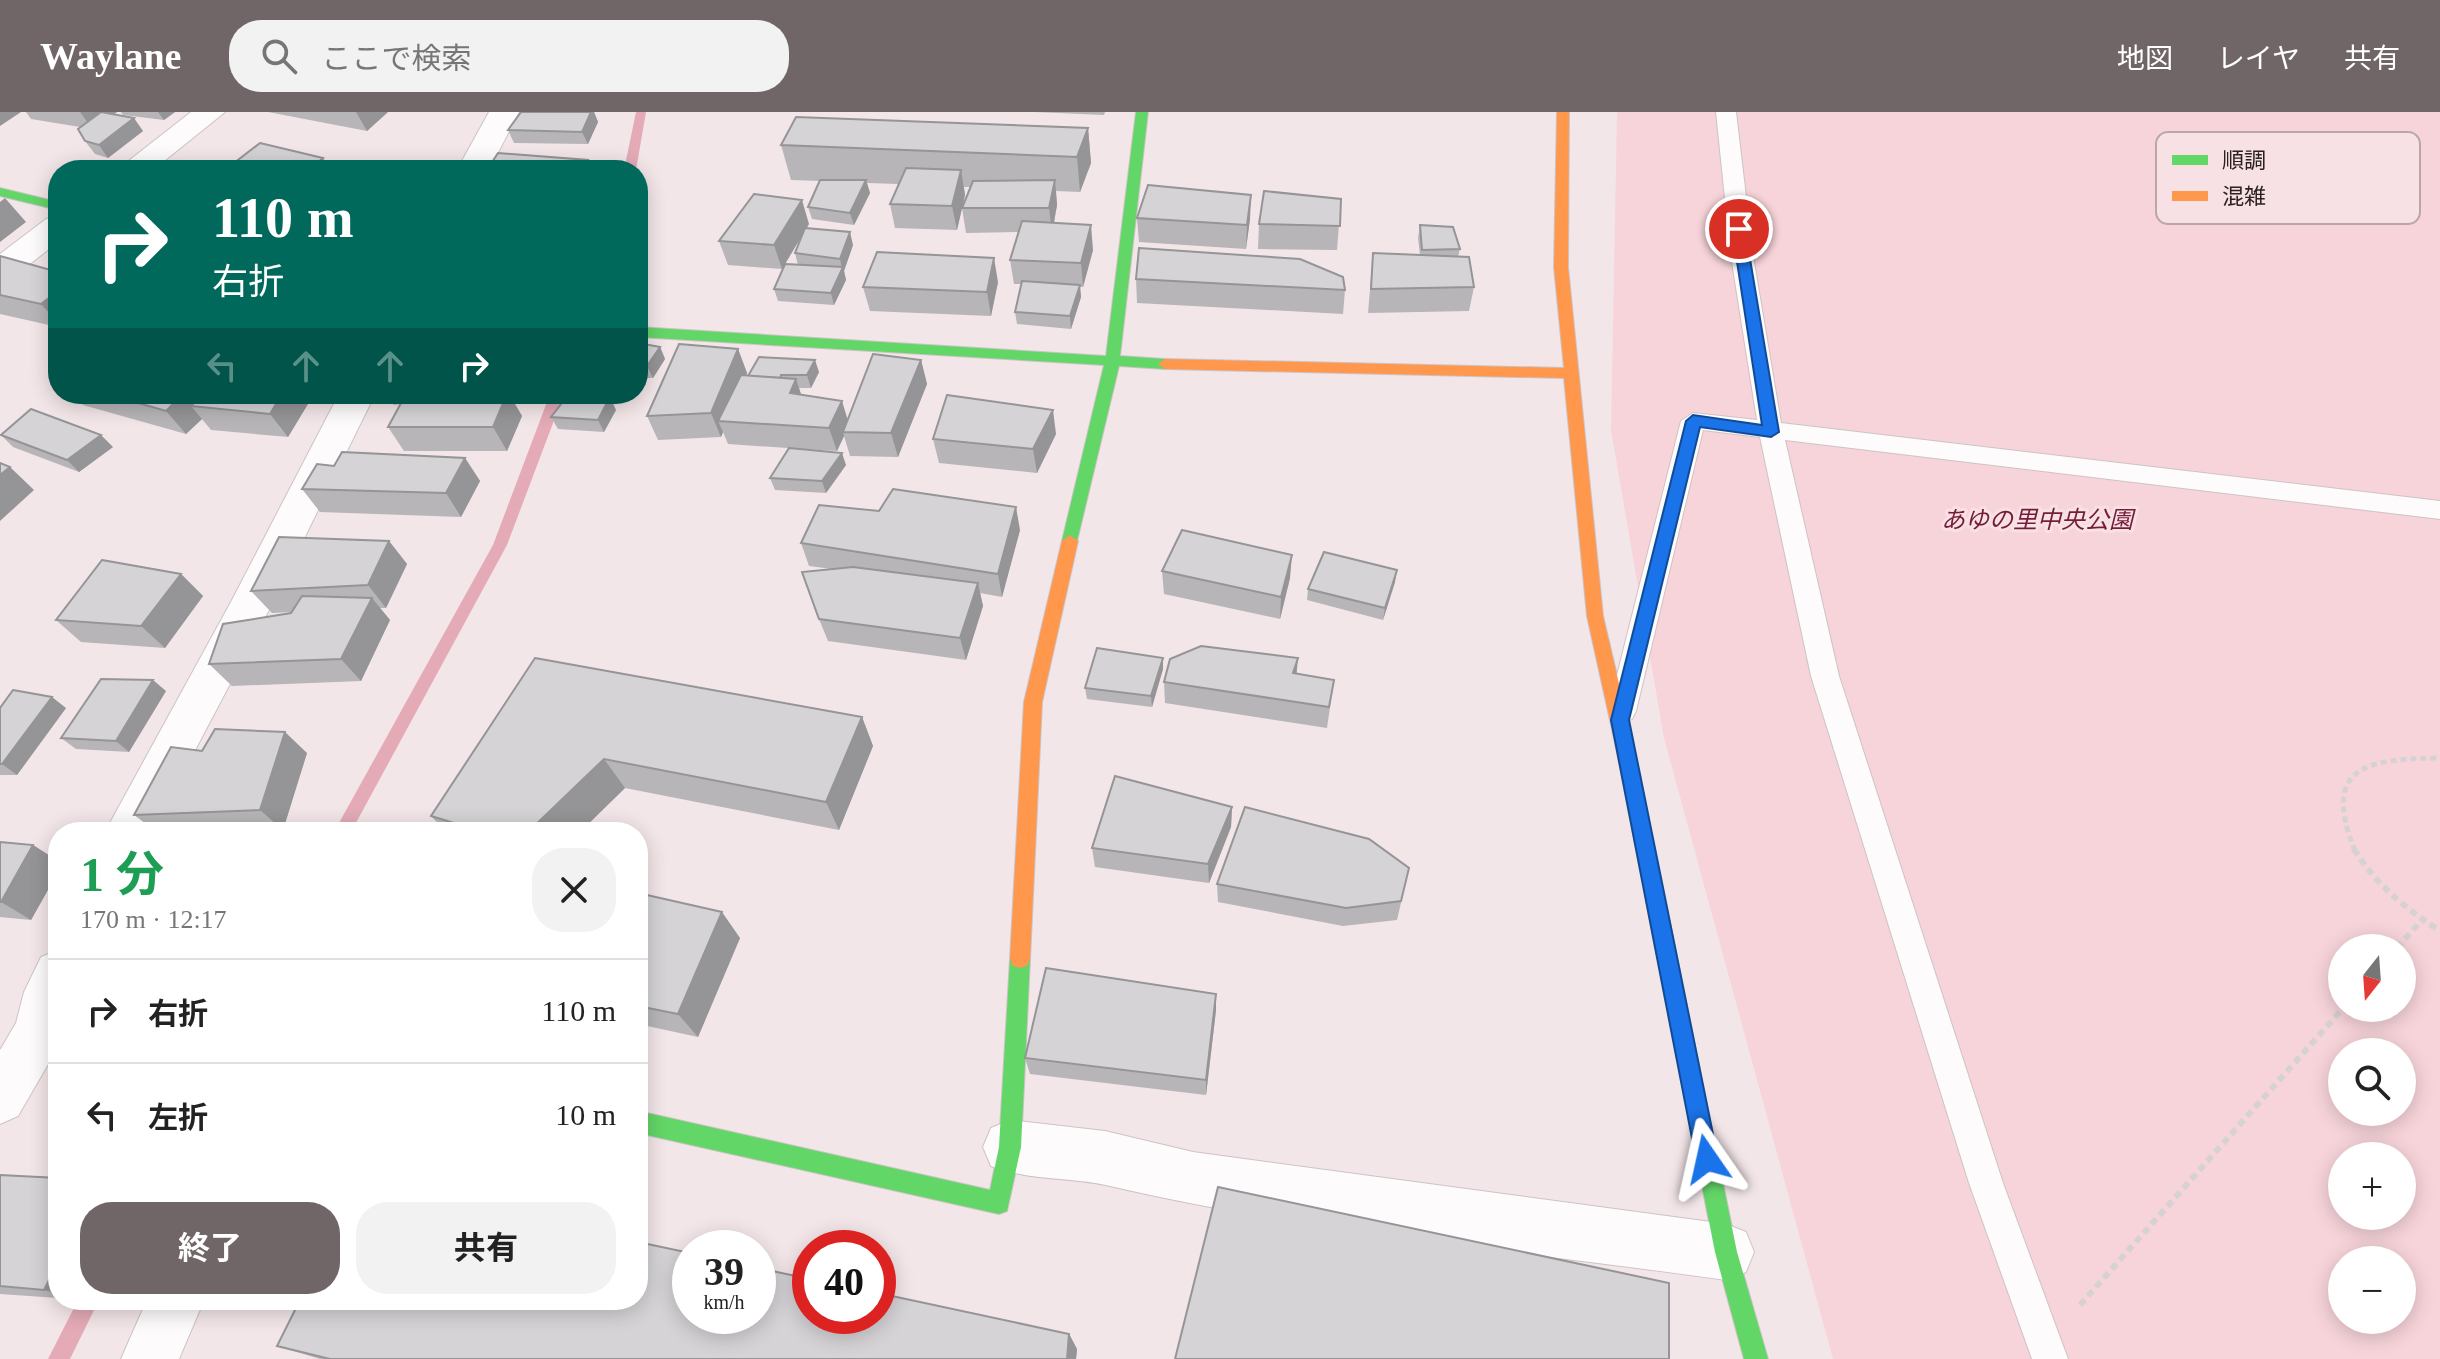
<!DOCTYPE html>
<html lang="ja">
<head>
<meta charset="utf-8">
<style>
	body { margin:0; font-family:"Times New Roman","Noto Sans JP",serif; background:#f2f2f2; color:#222; height:100vh; display:flex; flex-direction:column; font-size:30px; white-space:nowrap }
	* { box-sizing:border-box; margin:0 }
	p { font-size:26px; color:#767676 }
	.icon { flex:none; width:44px; height:44px; fill:none; stroke:currentColor; stroke-width:2; stroke-linecap:round; stroke-linejoin:round }
	.map { position:relative; flex:1; overflow:hidden }
	.drawer { position:absolute; left:48px; top:710px; width:600px; height:488px; display:flex; flex-direction:column; background:#fff; border-radius:32px; box-shadow:0 4px 20px #0003 }
	.drawer>* { flex:none }
	.guide { position:absolute; left:48px; top:48px; width:600px; height:244px; border-radius:32px; box-shadow:0 4px 20px #0003; background:#00695c; color:#fff; overflow:hidden }
	.needle { width:52px; rotate:197deg }
	.buttons { position:absolute; left:2328px; top:822px; display:grid; gap:16px }
	.buttons a { display:grid; place-items:center; width:88px; height:88px; border-radius:50%; background:#fff; box-shadow:0 4px 20px #0003; font-size:40px }
	.speed { position:absolute; left:672px; top:1118px; display:flex; gap:16px; font-size:40px; font-weight:700; text-align:center }
	.speed>* { display:grid; place-content:center; width:104px; height:104px; border-radius:50%; background:#fff; box-shadow:0 4px 20px #0003; line-height:1 }
	.speed small { font-size:20px; font-weight:400 }
	.speed .limit { border:12px solid #d22; background:#fff; color:#111 }
	.pin { position:absolute; display:grid; place-items:center; width:68px; height:68px; color:#fff; margin:-34px; border:4px solid #fff; border-radius:50%; box-shadow:0 2px 8px #0007 }
	.me { position:absolute; width:88px; margin:-44px; rotate:349deg; stroke-linejoin:round; filter:drop-shadow(0 0 6px #0008) }
	.turn { display:flex; align-items:center; gap:28px; height:168px; padding:0 32px; font-size:36px }
	.turn .icon { width:104px; height:104px; stroke-width:2.5 }
	.turn b { display:block; font-size:56px; line-height:68px }
	.lanes { display:flex; align-items:center; height:76px; padding:0 32px; background:#0003; justify-content:center; gap:40px; direction:ltr }
	.lanes .off { opacity:.35 }
	.round { display:grid; place-items:center; flex:none; width:84px; height:84px; border-radius:32px; background:#f2f2f2 }
	.head { display:flex; align-items:center; justify-content:space-between; height:136px; padding:0 32px }
	h1 { font-size:48px; font-weight:700; line-height:60px; color:#1e9e55 }
	.button { display:flex; gap:16px; margin-top:auto; padding:16px 32px }
	.button a { flex:1; height:92px; border-radius:32px; background:#706667; color:#fff; font-size:32px; font-weight:700; line-height:92px; text-align:center }
	.button a+a { background:#f2f2f2; color:#222 }
	ul { padding:0; list-style:none }
	li { display:flex; align-items:center; gap:24px; height:104px; padding:0 32px; border-top:2px solid #e0e0e0 }
	li div { flex:1 }
	li b { display:block; font-size:30px }
	li em { font-style:normal }
	header { display:flex; align-items:center; gap:48px; box-sizing:border-box; height:112px; padding:0 40px; background:#706667; color:#fff }
	header strong { font-size:38px }
	nav { display:flex; gap:44px; margin-inline-start:auto; font-size:28px }
	.search { width:560px; height:72px; background:#f2f2f2; display:flex; align-items:center; gap:20px; box-sizing:border-box; padding:0 28px; border-radius:32px; color:#767676; font-size:30px }
	.map>svg:first-child { display:block }
	.green { fill:#f7d4da; fill-rule:evenodd }
	.lines { fill:none; stroke-linecap:round; stroke-linejoin:round }
	.stream { fill:#e4abb6; fill-rule:evenodd }
	.lane-casing { stroke:#cdc3c5; stroke-width:2 }
	.street-casing { stroke:#cdc3c5; stroke-width:2 }
	.fast-casing { stroke:#cdc3c5; stroke-width:2 }
	.slow-casing { stroke:#cdc3c5; stroke-width:2 }
	.path-far1 { stroke:#d6d2d3; stroke-width:5; stroke-dasharray:6 4; stroke-linecap:butt }
	.path { stroke:#d6d2d3; stroke-width:6; stroke-dasharray:7 5; stroke-linecap:butt }
	.lane { fill:#fdfbfc; fill-rule:evenodd }
	.street { fill:#fdfbfc; fill-rule:evenodd }
	.fast { fill:#63d668; fill-rule:evenodd }
	.slow { fill:#ff974d; fill-rule:evenodd }
	.wall { fill:#b7b5b8 }
	.shaded-wall { fill:#959496 }
	.building { fill:#d5d3d6; stroke:#959496; stroke-width:2 }
	.route { fill:#1a73e8; stroke:#114b97; stroke-width:2 }
	.labels { text-anchor:middle; stroke-width:6; stroke-linejoin:round; paint-order:stroke }
	.park-label { font-size:24px; font-style:italic; fill:#751c39; stroke:#f8e1e5 }
	.key { fill:#f8e1e5; stroke:#baa7aa; stroke-width:2 }
	.key-label { font-size:22px; fill:#292122 }
</style>
</head>
<body>
<header>
<strong>Waylane</strong>
<div class="search"><svg class="icon" aria-label="search" viewBox="0 0 24 24"><circle cx="10" cy="10" r="6"/><path d="M15 15l6 6"/></svg>ここで検索</div>
<nav><a>地図</a><a>レイヤ</a><a>共有</a></nav>
</header>
<div class="map">
<svg width="2440" height="1247" viewBox="0 0 2440 1247">
	<rect width="100%" height="100%" fill="#f3e6e8"/>
	<path class="green" d="M1617,0h823v1247h-607l-169,-621 -53,-308zM2342,836h60v60h-60zM2342,940h60v60h-60zM2342,1044h60v60h-60zM2342,1148h60v60h-60z"/>
	<g class="lines">
		<g class="stream">
			<path d="M636,0h10l-10,58h-12z"/>
			<path d="M550,282h14l-57,151 -156,287h-17l159,-287z"/>
			<path d="M78,1188h21l-29,59h-22z"/>
		</g>
		<defs>
			<path id="lane" d="M1716,0h20l17,144 28,167 659,78v18l-655,-79 54,236 164,507 65,176h-36l-63,-176 -158,-507 -51,-239 -57,-7 -67,281 -4,8 -10,3 -10,-3 -4,-8 73,-290 12,-8 64,7 -26,-164z"/>
			<g id="street">
				<path d="M191,0h34l-72,58h-36z"/>
				<path d="M489,0h30l-30,58h-32z"/>
				<path d="M58,104v26l-46,36 -12,3v-27l46,-35z"/>
				<path d="M339,282h36l-104,212 -119,226h-47l127,-232z"/>
				<path d="M58,838v97l-40,69 -18,8v-74l16,-27 8,-31 17,-35z"/>
				<path d="M1010,1008l95,11 88,21 533,72 20,8 8,20 -8,20 -20,8c-205,-29 -414,-47 -616,-94 -39,-9 -81,-5 -119,-20l-8,-19 8,-19z"/>
				<path d="M147,1188h57l-25,59h-58z"/>
			</g>
			<g id="fast">
				<path d="M1136,0h12l-28,244 45,3 7,5 -7,5 -46,-3 -43,179 -6,2 -8,-6 42,-176 -466,-28v-10l468,29z"/>
				<path d="M0,76l58,14v8l-58,-14z"/>
				<path d="M1626,632l6,3 3,5 102,500 31,107h-24l-29,-107 -98,-500 3,-5z"/>
				<path d="M1020,838l7,2 3,7 -9,188 -14,64 -8,3 -361,-81v-22l352,79 9,-43 11,-188 3,-7z"/>
			</g>
			<g id="slow">
				<path d="M1557,0h12l-1,155 35,349 32,136 -3,5h-12l-3,-5 -30,-136 -23,-238 -399,-9 -7,-5 7,-5 399,9 -10,-101z"/>
				<path d="M1070,423l8,6 -36,161 -12,257 -3,7 -7,2 -7,-2 -3,-7 14,-257 38,-161z"/>
			</g>
		</defs>
		<use href="#lane" class="lane-casing"/>
		<use href="#street" class="street-casing"/>
		<use href="#fast" class="fast-casing"/>
		<use href="#slow" class="slow-casing"/>
		<path class="path-far1" d="M2355,739c-35,-86 13,-92 85,-93"/>
		<g class="path">
			<path d="M2354,737c22,36 51,59 86,82"/>
			<path d="M2397,836l24,-27"/>
			<path d="M2080,1193l263,-297"/>
		</g>
		<use href="#lane" class="lane"/>
		<use href="#street" class="street"/>
		<use href="#fast" class="fast"/>
		<use href="#slow" class="slow"/>
	</g>
	<g class="wall">
		<path d="M26,0h91l-3,2 29,17 -35,27 -13,-4 -10,-13 -5,-14 -49,-8z"/>
		<path d="M121,0h54l-11,8 -41,-5z"/>
		<path d="M268,0h120l-21,19z"/>
		<path d="M521,0h73l4,10 -10,22 -74,-1 -6,-13z"/>
		<path d="M1034,0h71l-1,3z"/>
		<path d="M1088,16l3,35 -11,29 -24,-1 1,14 -3,18 39,27 -10,37h-3l1,10 -10,32 -54,-5 -2,-12 6,-28h-7l-4,-24 9,-28 -53,1 -4,-25 8,-21h-6l1,8 -8,35 -62,-2 -5,-24 8,-20 -31,-1 3,10 -16,32 -42,-6 -4,-12 12,-26 -29,-1 -10,-35z"/>
		<path d="M1341,87l-4,51 -79,-1 1,-25z"/>
		<path d="M1137,106l113,1 -4,30 -107,-7z"/>
		<path d="M809,112l-3,5 47,16 -9,26 2,9 -12,25 -56,-4 -4,-12 24,-24 -3,-12 7,-18 -20,34 -54,-4 -9,-24z"/>
		<path d="M1420,113l40,24 -2,8 16,30 -5,24 -101,2 5,-60 47,2 -2,-17z"/>
		<path d="M0,144l58,16v55l-58,-13z"/>
		<path d="M1136,167l209,11 -2,24 -206,-11z"/>
		<path d="M998,170l-7,34 -121,-5 -7,-24z"/>
		<path d="M638,231l22,4 5,12 -12,19h-15z"/>
		<path d="M738,237l9,24 -2,3 74,-4 -8,16h-12l2,7 47,25 73,-60 6,24 -29,73 -48,-1 -6,-20 -7,15 -36,-2 45,16 -20,28 -51,-3 -5,-12 18,-30 -60,-4 -5,-12 -2,5 -63,3 -11,-24z"/>
		<path d="M73,282h241l-26,43 -77,-7 -9,-11 -16,15 -103,-29z"/>
		<path d="M386,282h123l13,22 -15,35h-103l-16,-24 12,-23 -6,1z"/>
		<path d="M616,298l-12,22 -46,-3 -7,-12z"/>
		<path d="M1056,322l-19,39 -98,-10 -6,-24z"/>
		<path d="M1,323l112,12 -34,25 -66,-25z"/>
		<path d="M465,346l15,23 -19,36 -141,-5 -18,-23 32,-23z"/>
		<path d="M1020,418l-18,67 -22,-4 3,13 -17,54 -138,-19 -9,-22 13,-50 -23,-3 -8,-23z"/>
		<path d="M389,429l18,23 -21,44h-6l10,12 -29,61 -129,5 -23,-22 83,-52 -20,1 -21,-22z"/>
		<path d="M1162,459l128,7 -10,41 -116,-25z"/>
		<path d="M181,462l22,22 -38,52 -84,-6 -25,-22z"/>
		<path d="M1395,470l-12,38 -76,-20 1,-11z"/>
		<path d="M535,546l327,59 11,29 -34,84 -214,-42 -45,44h-134l-15,-16z"/>
		<path d="M1163,546v11l-11,38 -65,-8 -2,-11z"/>
		<path d="M1297,562l37,6 -7,48 -162,-25 -1,-21z"/>
		<path d="M166,579l-37,61 -53,-3 -15,-11z"/>
		<path d="M0,596h66l-49,67h-17z"/>
		<path d="M202,639l105,2 -24,77 -61,2h-65l-23,-17z"/>
		<path d="M1232,695l-1,20 -22,56 -114,-16 -3,-19z"/>
		<path d="M0,730l33,3 25,16v11l-27,48 -31,-3z"/>
		<path d="M1409,756l-12,52 -54,6 -125,-24 -1,-18z"/>
		<path d="M638,781l102,45 -42,99 -60,-13z"/>
		<path d="M1216,882v16l-10,85 -176,-21 -5,-16z"/>
		<path d="M0,1063l58,3v120l-58,-4z"/>
		<path d="M1069,1222l8,15 -1,10h-756l-43,-13z"/>
	</g>
	<g class="shaded-wall">
		<path d="M0,0h21l-21,14z"/>
		<path d="M80,0h37l-24,18z"/>
		<path d="M158,0h17l-11,8z"/>
		<path d="M356,0h32l-21,19z"/>
		<path d="M591,0h3l4,10 -10,22 -6,-12z"/>
		<path d="M134,6l9,13 -35,27 -9,-13z"/>
		<path d="M1088,16l3,35 -11,29 -3,-35z"/>
		<path d="M323,46l7,12h-21z"/>
		<path d="M588,48l4,10h-8z"/>
		<path d="M961,58l4,25 -8,35 -5,-24z"/>
		<path d="M866,68l4,13 -16,32 -4,-12z"/>
		<path d="M1055,68l2,25 -5,27 -3,-24z"/>
		<path d="M1251,83l-1,24 -4,30 1,-24z"/>
		<path d="M5,86l21,24 -26,20v-40z"/>
		<path d="M802,88l7,24 -27,45 -8,-24z"/>
		<path d="M1091,113l2,25 -10,37 -2,-24z"/>
		<path d="M850,120l3,13 -9,26 2,9 -12,25 -3,-12 11,-25 -2,-9z"/>
		<path d="M994,146l4,24 -7,34 -4,-24z"/>
		<path d="M1080,173l1,12 -10,32 -1,-13z"/>
		<path d="M58,179v32l-17,-19z"/>
		<path d="M660,235l5,12 -12,19 -6,-12z"/>
		<path d="M738,237l9,24 -19,48h-10l5,11 -2,5 -10,-24z"/>
		<path d="M815,248l4,12 -8,16 -4,-13z"/>
		<path d="M921,248l6,24 -29,73 -7,-24z"/>
		<path d="M796,267l8,24 -14,-10z"/>
		<path d="M183,282h44l-36,12 11,13 -16,15 -20,-23z"/>
		<path d="M282,282h32l-26,43 -18,-23z"/>
		<path d="M507,282h2l13,22 -15,35 -14,-24z"/>
		<path d="M610,285l6,13 -12,22 -6,-12z"/>
		<path d="M842,289l7,23 -6,8 1,4 -7,15 -8,-23z"/>
		<path d="M1053,298l3,24 -19,39 -4,-24z"/>
		<path d="M101,323l12,12 -34,25 -12,-12z"/>
		<path d="M842,341l4,12 -20,28 -4,-12z"/>
		<path d="M465,346l15,23 -19,36 -15,-24z"/>
		<path d="M10,355l24,23 -34,31v-46z"/>
		<path d="M1016,395l4,23 -18,67 -4,-23z"/>
		<path d="M389,429l18,23 -21,44 -18,-23z"/>
		<path d="M1292,443l-2,23 -10,41 1,-22z"/>
		<path d="M1397,458l-2,12 -12,38 2,-12z"/>
		<path d="M181,462l22,22 -38,52 -24,-22z"/>
		<path d="M978,471l5,23 -17,54 -6,-22z"/>
		<path d="M372,486l18,22 -29,61 -20,-22z"/>
		<path d="M1163,546v11l-11,38 -1,-11z"/>
		<path d="M1298,546l-2,22 -3,-7z"/>
		<path d="M153,568l13,11 -37,61 -13,-11z"/>
		<path d="M52,585l14,11 -49,67 -15,-11z"/>
		<path d="M862,605l11,29 -34,84 -13,-28z"/>
		<path d="M285,620l22,21 -24,77 -23,-20z"/>
		<path d="M604,647l21,29 -45,44h-52z"/>
		<path d="M1232,695l-1,20 -22,56 -1,-19z"/>
		<path d="M33,733l25,16v11l-27,48 -30,-18z"/>
		<path d="M722,800l18,26 -42,99 -20,-23z"/>
		<path d="M1216,882v16l-10,85v-15z"/>
		<path d="M58,1150v32l-14,-4z"/>
		<path d="M1069,1222l8,15 -1,10h-9z"/>
	</g>
	<g class="building">
		<path d="M101,0l33,6 -35,27 -14,-4 -7,-12z"/>
		<path d="M521,0h70l-9,20 -74,-2z"/>
		<path d="M796,5l292,11 -11,29 -296,-12z"/>
		<path d="M260,31l63,15 -14,12h-84z"/>
		<path d="M498,41l90,7 -4,10h-97z"/>
		<path d="M906,56l55,2 -9,36 -62,-2z"/>
		<path d="M820,68h46l-16,33 -42,-6z"/>
		<path d="M1055,68l-6,28h-87l11,-27z"/>
		<path d="M1148,73l103,10 -4,30 -110,-7z"/>
		<path d="M1264,79l77,8 -1,27 -81,-2z"/>
		<path d="M754,82l48,6 -28,45 -55,-4z"/>
		<path d="M1022,109l69,4 -10,38 -71,-3z"/>
		<path d="M1420,113l33,2 7,22 -38,1z"/>
		<path d="M805,116l45,4 -10,27 -45,-6z"/>
		<path d="M1139,136l161,11 43,18 2,13 -209,-11z"/>
		<path d="M877,140l117,6 -7,34 -124,-5z"/>
		<path d="M1373,141l96,4 5,30 -103,2z"/>
		<path d="M0,144l58,16v19l-17,13 -41,-9z"/>
		<path d="M785,152l58,3 -12,26 -57,-4z"/>
		<path d="M1022,169l58,4 -10,31 -55,-4z"/>
		<path d="M638,231l22,4 -13,19 -9,-1z"/>
		<path d="M679,232l59,5 -27,64 -64,3z"/>
		<path d="M873,242l48,6 -30,73 -48,-1z"/>
		<path d="M759,245l56,3 -8,15h-26l-1,3 -32,-2z"/>
		<path d="M741,263l55,4 -6,14 52,8 -13,27 -111,-7z"/>
		<path d="M107,282h76l-17,17z"/>
		<path d="M202,282h80l-12,20 -79,-8z"/>
		<path d="M406,282h101l-14,33h-105z"/>
		<path d="M569,282h23l18,3 -12,23 -47,-3z"/>
		<path d="M947,283l106,15 -20,39 -100,-10z"/>
		<path d="M31,297l70,26 -34,25 -66,-25z"/>
		<path d="M789,336l53,5 -20,28 -52,-3z"/>
		<path d="M342,340l123,6 -19,35 -144,-4 15,-25 17,2z"/>
		<path d="M0,351l10,4 -10,8z"/>
		<path d="M893,377l123,18 -18,67 -197,-31 18,-38 60,6z"/>
		<path d="M1182,418l110,25 -11,42 -119,-26z"/>
		<path d="M279,425l110,4 -21,44 -117,6z"/>
		<path d="M1324,440l73,18 -12,38 -77,-19z"/>
		<path d="M102,448l79,14 -40,52 -85,-6z"/>
		<path d="M853,455l125,16 -18,55 -141,-19 -17,-47z"/>
		<path d="M302,484l70,2 -31,61 -132,5 14,-40 68,-11z"/>
		<path d="M1201,534l97,12 -5,15 41,7 -5,27 -165,-25 6,-23z"/>
		<path d="M1097,536l66,10 -12,38 -66,-8z"/>
		<path d="M535,546l327,59 -36,85 -222,-43 -76,73h-45l-52,-16z"/>
		<path d="M101,567l52,1 -37,61 -55,-3z"/>
		<path d="M13,578l39,7 -50,67h-2v-56z"/>
		<path d="M215,617l70,3 -25,78 -126,5 37,-68 31,4z"/>
		<path d="M1115,664l117,31 -24,57 -116,-16z"/>
		<path d="M1245,695l124,32 40,29 -8,33 -55,7 -129,-24z"/>
		<path d="M0,730l33,3 -32,57h-1z"/>
		<path d="M638,781l84,19 -44,102 -40,-8z"/>
		<path d="M1046,856l170,26 -10,86 -181,-22z"/>
		<path d="M0,1063l58,3v84l-14,28 -44,-4z"/>
		<path d="M1218,1075l451,96v76h-494z"/>
		<path d="M638,1130l52,11v63h68v-48l52,11v37h68v-23l191,41 -2,25h-737l-53,-13 23,-46h338z"/>
	</g>
	<path class="route" d="M1739,113l6,4 34,203 -8,5 -71,-10 -71,293 89,439 -3,7 -8,4 -7,-4 -4,-7 -85,-439 75,-299 7,-6 69,10 -30,-196z"/>
	<g class="labels">
		<g class="park-label">
			<text x="2037" y="416">あゆの里中央公園</text>
		</g>
	</g>
	<rect x="2156" y="20" width="264" height="92" rx="12" class="key"/>
	<rect x="2172" y="43" width="36" height="10" fill="#63d668"/>
	<rect x="2172" y="79" width="36" height="10" fill="#ff974d"/>
	<g class="key-label">
		<text x="2222" y="56">順調</text>
		<text x="2222" y="92">混雑</text>
	</g>
</svg>
<div class="buttons">
<a><svg class="needle" viewBox="-14 -14 28 28"><path d="M0-13l5 13h-10z" fill="#e53935"/><path d="M0 13l5-13h-10z" fill="#767676"/></svg></a>
<a><svg class="icon" aria-label="search" viewBox="0 0 24 24"><circle cx="10" cy="10" r="6"/><path d="M15 15l6 6"/></svg></a>
<a>+</a>
<a>−</a>
</div>
<div class="speed"><div>39<small>km/h</small></div><div class="limit">40</div></div>
<div class="pin" style="left:1739px;top:117px;background:#d93025"><svg class="icon" aria-label="arrive" viewBox="0 0 24 24"><path d="M6 21V4h12l-3 4 3 4H6"/></svg></div>
<svg class="me" style="left:1707px;top:1047px" viewBox="-20 -20 40 40"><path d="M0-17L14 15 0 8-14 15z" fill="#1a73e8" stroke="#fff" stroke-width="4"/></svg>
<div class="guide">
<div class="turn"><svg class="icon" aria-label="right" viewBox="0 0 24 24"><path d="M7 20v-9h11M14 6l5 5-5 5"/></svg><div><b>110 m</b>右折</div></div>
<div class="lanes"><svg class="icon off" aria-label="left" viewBox="0 0 24 24"><path d="M17 20v-9H6M10 6l-5 5 5 5"/></svg><svg class="icon off" aria-label="ahead" viewBox="0 0 24 24"><path d="M12 20V5M6 11l6-6 6 6"/></svg><svg class="icon off" aria-label="ahead" viewBox="0 0 24 24"><path d="M12 20V5M6 11l6-6 6 6"/></svg><svg class="icon" aria-label="right" viewBox="0 0 24 24"><path d="M7 20v-9h11M14 6l5 5-5 5"/></svg></div>
</div>
<section class="drawer">
<div class="head"><div><h1>1 分</h1><p>170 m · 12:17</p></div><a class="round"><svg class="icon" aria-label="close" viewBox="0 0 24 24"><path d="M6 6l12 12M18 6L6 18"/></svg></a></div>
<ul>
<li><svg class="icon" aria-label="right" viewBox="0 0 24 24"><path d="M7 20v-9h11M14 6l5 5-5 5"/></svg><div><b>右折</b></div><em>110 m</em></li>
<li><svg class="icon" aria-label="left" viewBox="0 0 24 24"><path d="M17 20v-9H6M10 6l-5 5 5 5"/></svg><div><b>左折</b></div><em>10 m</em></li>
</ul>
<div class="button"><a>終了</a><a>共有</a></div>
</section>
</div>
</body>
</html>
